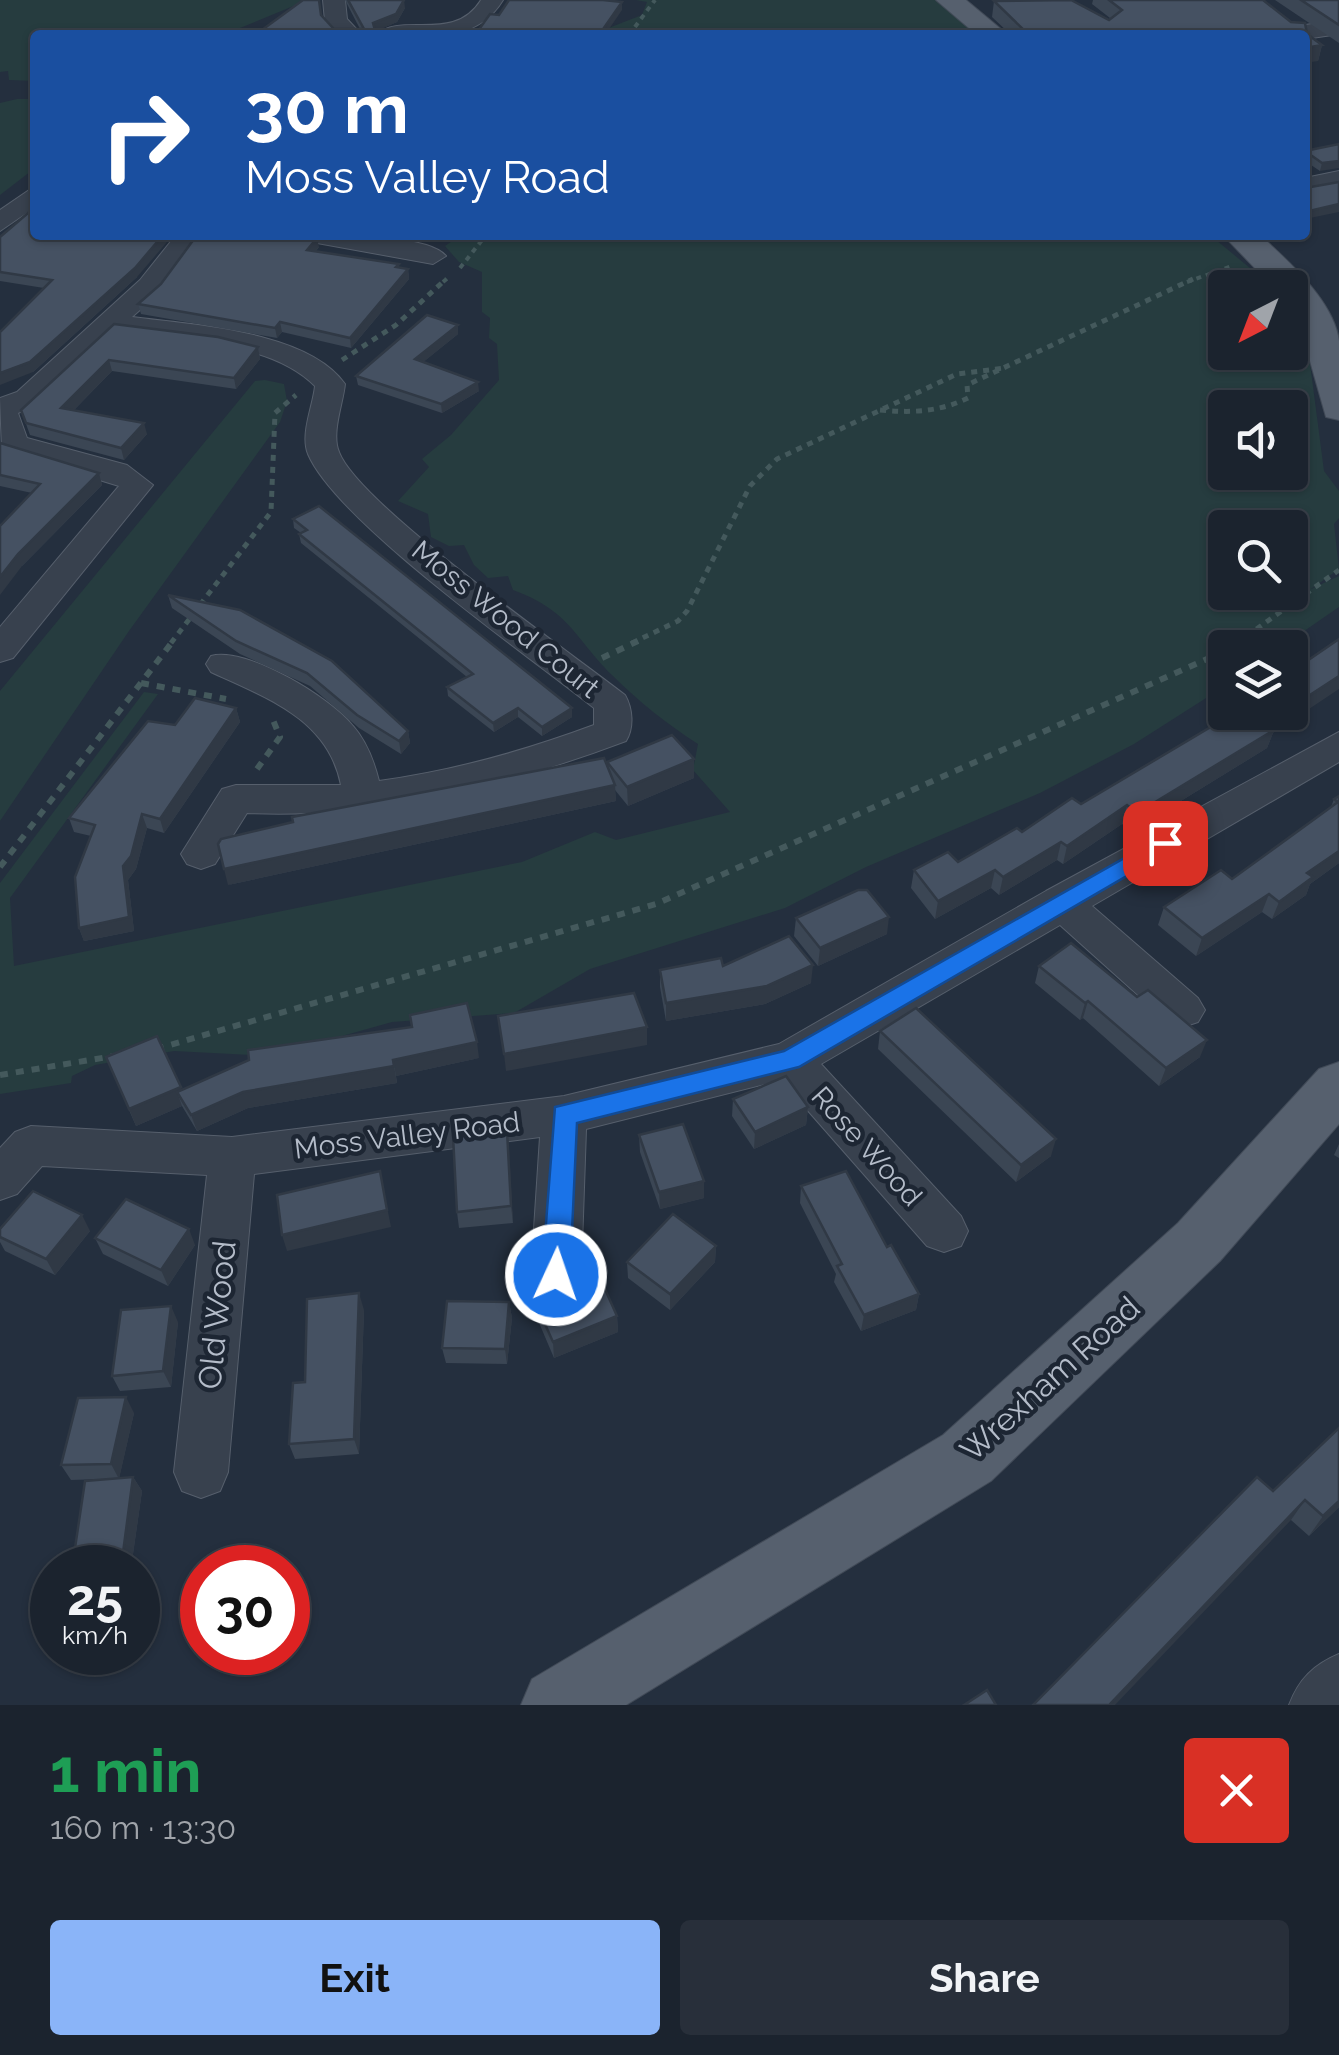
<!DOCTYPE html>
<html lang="en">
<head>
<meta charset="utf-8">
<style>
	body { margin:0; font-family:Raleway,sans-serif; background:#282f3a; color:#f1f3f6; height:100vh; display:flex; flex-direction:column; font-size:38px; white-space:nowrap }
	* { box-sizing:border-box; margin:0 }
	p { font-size:32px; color:#a0a4aa }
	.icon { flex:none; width:55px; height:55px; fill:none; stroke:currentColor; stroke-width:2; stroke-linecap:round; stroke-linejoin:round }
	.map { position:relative; height:1705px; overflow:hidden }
	.panel { display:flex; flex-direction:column; background:#1b232e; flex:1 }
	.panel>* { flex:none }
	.guide { position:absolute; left:30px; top:30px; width:1280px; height:210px; border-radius:10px; box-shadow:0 2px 8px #0004,0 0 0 2px #39404a; background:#1a4fa0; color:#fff; overflow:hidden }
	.needle { width:65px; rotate:222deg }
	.buttons { position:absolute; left:1208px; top:270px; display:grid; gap:20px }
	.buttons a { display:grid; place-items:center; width:100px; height:100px; border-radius:10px; background:#1b232e; box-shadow:0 2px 8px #0004,0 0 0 2px #39404a; font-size:50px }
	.speed { position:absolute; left:30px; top:1545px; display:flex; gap:20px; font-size:50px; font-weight:700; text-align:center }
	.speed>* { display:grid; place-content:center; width:130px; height:130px; border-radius:50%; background:#1b232e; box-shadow:0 2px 8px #0004,0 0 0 2px #39404a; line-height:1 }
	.speed small { font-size:25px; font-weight:400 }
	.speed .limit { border:15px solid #d22; background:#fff; color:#111 }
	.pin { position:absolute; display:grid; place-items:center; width:85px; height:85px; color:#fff; margin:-42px; border-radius:20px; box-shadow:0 5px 15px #0006 }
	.me { position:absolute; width:110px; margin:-55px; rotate:3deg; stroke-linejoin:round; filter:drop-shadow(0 0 8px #0008) }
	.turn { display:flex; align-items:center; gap:35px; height:210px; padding:0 50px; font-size:45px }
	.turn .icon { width:130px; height:130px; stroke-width:2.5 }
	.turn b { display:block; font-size:70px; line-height:85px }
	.round { display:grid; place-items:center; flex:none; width:105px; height:105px; border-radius:10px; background:#282f3a }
	.head { display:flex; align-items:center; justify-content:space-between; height:170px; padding:0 50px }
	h1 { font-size:60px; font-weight:700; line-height:75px; color:#1e9e55 }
	.button { display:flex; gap:20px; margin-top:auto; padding:20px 50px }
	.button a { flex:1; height:115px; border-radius:10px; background:#8ab4f8; color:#111; font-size:40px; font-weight:700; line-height:115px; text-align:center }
	.button a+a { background:#282f3a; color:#f1f3f6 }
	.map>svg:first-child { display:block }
	.green { fill:#263c3f; fill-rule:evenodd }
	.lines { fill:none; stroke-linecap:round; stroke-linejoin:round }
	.minor-casing { stroke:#565f6c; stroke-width:2 }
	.major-casing { stroke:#414a57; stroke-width:2 }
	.path-far2 { stroke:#44595c; stroke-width:4; stroke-dasharray:5 5; stroke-linecap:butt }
	.path-far1 { stroke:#44595c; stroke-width:5; stroke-dasharray:6 6; stroke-linecap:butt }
	.path { stroke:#44595c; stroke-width:6; stroke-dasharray:8 8; stroke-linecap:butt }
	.minor { fill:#38414e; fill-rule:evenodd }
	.major { fill:#56606e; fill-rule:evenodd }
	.wall { fill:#3b4654 }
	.shaded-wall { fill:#303945 }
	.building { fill:#455162; stroke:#303945; stroke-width:2.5 }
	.route { fill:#1a73e8; stroke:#114b97; stroke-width:2.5 }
	.labels { text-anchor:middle; stroke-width:9; stroke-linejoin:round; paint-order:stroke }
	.street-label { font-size:28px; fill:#b4bcc9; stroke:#1d2633 }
	.near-street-label { font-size:32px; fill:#b4bcc9; stroke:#1d2633 }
</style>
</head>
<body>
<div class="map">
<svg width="1339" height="1705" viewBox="0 0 1339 1705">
	<rect width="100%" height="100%" fill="#242f3e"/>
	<g class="green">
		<path d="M0,0h308l-85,35h-188v46l-26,-1 -1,-9 -8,1z"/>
		<path d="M636,0h302l42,35h-377l3,-6 36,-14 5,-13z"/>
		<path d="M17,99h18v69l-35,27v-92z"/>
		<path d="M461,235h749l63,52 -48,1v64h65v-42l19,46 15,115 15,20v27l-5,6 5,45 -28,20 28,-13v31l-58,40 -56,1v38l-91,58 -94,49 -174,74 -81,41 -195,61 -76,44 -122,9 -121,34 -97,-5 -79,14 -23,11 -1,7 -71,11v-211l144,-191 14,2 -148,204 4,68 508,-104 73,-30 21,8 114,-28 -37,-42 5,-26c-31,-20 -59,-42 -86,-69 -39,-39 -42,-64 -99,-85l-5,-14 -20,2 -14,-13 -10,-20 -15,1 -18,-9 -3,-23 -30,-13 31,-34 -7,-8 29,-24 48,-55 -2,-36 -8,-6 1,-20 -8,-6v-40l-23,-10 -14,-16zM1225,408h65v64h-65zM1225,528h65v64h-65z"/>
		<path d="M265,380l19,4 3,17 -7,21 -151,209 -129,190v-130l255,-310z"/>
	</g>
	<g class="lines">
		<defs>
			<g id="minor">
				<path d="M323,0h22l2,19 15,16h-24l-13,-14z"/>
				<path d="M481,0h22c-28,46 -80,35 -127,35 26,-24 78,9 105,-35z"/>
				<path d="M1339,20v14l-34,5v-4h-31l11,-7z"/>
				<path d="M1339,171v16l-34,7v-16z"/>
				<path d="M35,186v21l-35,24v-21z"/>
				<path d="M176,235h27l-43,57 -28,25c61,8 176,14 213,67 -2,20 -14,49 -6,68 20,53 231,200 286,243 8,14 9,33 1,46 -123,46 -247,78 -379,72l-32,51 -14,5 -14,-5 -6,-10 41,-65 14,-4h105c-13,-66 -74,-87 -130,-113l-5,-8 5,-8c35,-10 120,42 142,70 14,16 21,35 26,55 74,-10 145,-30 215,-56v-17c-65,-52 -257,-186 -286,-254 -8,-20 5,-48 7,-68 -47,-47 -137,-44 -199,-54l-77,72 -21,9 9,25 100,27 26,20 -140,173 -13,4v-35l119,-141 -117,-36 -2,-52 17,-6 123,-112z"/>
				<path d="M304,235c30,0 124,-1 142,21l-13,8 -116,-21z"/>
				<path d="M1339,732v30l-247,144 106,92 7,12 -7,12 -15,5 -15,-5 -108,-97 -239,139 140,152 7,15 -7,15 -17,6 -17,-6 -146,-166 -195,49 -5,146 -8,16 -17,6 -17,-6 -8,-16 9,-138 -286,37 -26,298 -8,19 -19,7 -19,-7 -8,-19 33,-297 -165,-9 -25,28 -17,6v-52l15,-16 16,-6 201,11 332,-41 215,-52 267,-153z"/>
				<path d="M1339,1654v51h-50c10,-26 24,-40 50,-51z"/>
			</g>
			<g id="major">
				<path d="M936,0h30l42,35h-31z"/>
				<path d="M1223,235h37c28,26 74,66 79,106 0,26 0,54 0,79l-13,-3 -18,-63 -18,-44v-22h-16z"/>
				<path d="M1339,1062v62l-119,137 -229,220 -365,224h-105l11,-26 411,-244 235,-212 141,-154z"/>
			</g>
		</defs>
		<use href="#minor" class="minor-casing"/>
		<use href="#major" class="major-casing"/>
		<g class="path-far2">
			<path d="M629,35l26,-35"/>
			<path d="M460,268l26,-33"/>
			<path d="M443,282l7,-6"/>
			<path d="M1187,282l45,-16"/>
		</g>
		<g class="path-far1">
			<path d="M342,360l54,-35 50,-46"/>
			<path d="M880,410c32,3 59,2 88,-12l-1,-13 226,-106"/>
			<path d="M171,643l100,-131 4,-99 21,-18"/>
			<path d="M632,643l46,-22 9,-10 63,-125 27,-27 180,-85 47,-6"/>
			<path d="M1237,643l102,-73"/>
		</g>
		<g class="path">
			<path d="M1230,648l10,-7"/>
			<path d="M602,658l36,-17"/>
			<path d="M141,683l85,16"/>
			<path d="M257,769l23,-32 -7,-17"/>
			<path d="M0,867l173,-226"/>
			<path d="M156,1049l500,-145 569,-253"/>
			<path d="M0,1075l114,-19"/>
		</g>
		<use href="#minor" class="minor"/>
		<use href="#major" class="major"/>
	</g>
	<g class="wall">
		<path d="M345,0h30l30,8 -8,14 -19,8 -123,5 66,-20 13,14h26z"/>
		<path d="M1093,0h170l59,45 -4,16 -13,-26h-294l-19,-18 2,-16 115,19 1,-2 -18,-14z"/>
		<path d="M1275,0h64v43z"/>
		<path d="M1339,144l-19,27 -15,-10v-11z"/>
		<path d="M0,237l137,40 -104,95 11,-84 -44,-7z"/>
		<path d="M319,247l-3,4 83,13v4l9,1 1,10 -58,69 -69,-16 -5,6 -136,-24 -3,-10 23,-20z"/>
		<path d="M114,324l144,23 2,12 -24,30 -124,-18 -38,39 73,24 -23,26 -94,-25 -9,-25z"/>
		<path d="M458,325v9l-35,28 56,29 -37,22 -84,-28 -2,-9z"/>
		<path d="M0,443l99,30 3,12 -80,81 10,-73 -32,-7z"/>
		<path d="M293,519l279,198 -30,19 -24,-19 -24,15 -46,-36 -1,-9 20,-10 -166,-134 -2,-9 2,-1 -7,-5z"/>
		<path d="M168,595l240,136 2,12 -9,11 -42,-26 -49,-42 -70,-32 -68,-46z"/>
		<path d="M236,708l4,14 -76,111 -17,-5 -11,41 -8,11 6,51 -50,10 -5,-13 12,-92 -17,-4 -5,-14 106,-93z"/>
		<path d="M1236,712h54l-17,21 -6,15 -135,83 -10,-7 -59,40 -6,-4 -58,35 -8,-7 -56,31 -24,-31 3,-18 44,-8 123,-58z"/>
		<path d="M607,762l87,16 -66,28 -13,-16 1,11 -388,84 379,-120z"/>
		<path d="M1339,796v67l-29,21 -4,11 -34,24 -10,-7 -66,44 -38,-31 6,-18 68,-28 99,-72 3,-8z"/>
		<path d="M796,918l91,16 -69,32 -24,-30z"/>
		<path d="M723,966l88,17 -46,21 -99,17 -6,-34v-17z"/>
		<path d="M1039,966l161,91 -41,29 -76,-68 -3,2 -45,-37z"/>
		<path d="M880,1031l171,125 -35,26 -138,-133z"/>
		<path d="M106,1057l76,33 297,-32 -83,18 1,7 -149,25 -51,23 -15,-25 -46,20z"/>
		<path d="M733,1099l75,8 -2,18 -52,24 -22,-33z"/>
		<path d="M507,1131l6,92 -54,5 -2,-16z"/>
		<path d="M639,1135l65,46v17l-44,11 -20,-57z"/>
		<path d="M1339,1144v14l-5,-3z"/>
		<path d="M801,1186l86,61 32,47 -3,16 -55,21 -27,-49 2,-8 -36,-71z"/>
		<path d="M0,1229l90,2 -35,44 -50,-24 -5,-9z"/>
		<path d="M95,1238l100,7 -27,41 -65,-32z"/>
		<path d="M716,1246l-1,16 -45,48 -42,-32 -1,-16z"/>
		<path d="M532,1295l85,21 1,16 -64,26 -20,-47z"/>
		<path d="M509,1302l3,16 -5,46 -61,-1 -4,-15z"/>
		<path d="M364,1310l-5,144 -64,5 -6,-15 16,-62z"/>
		<path d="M178,1322l-7,65 -51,4 -8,-15z"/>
		<path d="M134,1413l-15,65 14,-1 9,14 -11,77h-59l30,-89 -31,1 -10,-15z"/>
		<path d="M1339,1428v79l-30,29 -18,-16 -18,-29z"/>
	</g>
	<g class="shaded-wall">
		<path d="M404,0l1,8 -8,14 -23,10 -1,-9z"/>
		<path d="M622,2v8l-17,25h-6z"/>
		<path d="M1322,45l-4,16 -13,2v-15z"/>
		<path d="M1339,161v7l-19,3 2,-8z"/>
		<path d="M1339,204v8l-34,7v-7z"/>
		<path d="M163,235h10l-36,42 -104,95 -33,13v-12z"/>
		<path d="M317,238l2,9 -10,12 -2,-9z"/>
		<path d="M408,269l1,10 -58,69 -1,-10z"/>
		<path d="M280,322l2,10 -5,6 -2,-10z"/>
		<path d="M458,325v9l-42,34 -1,-9z"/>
		<path d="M258,347l2,12 -24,30 -2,-11z"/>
		<path d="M109,360l3,11 -47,48 -4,-11z"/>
		<path d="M478,382l1,9 -37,22 -1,-9z"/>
		<path d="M144,423l3,11 -23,26 -3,-12z"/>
		<path d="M99,473l3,12 -80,81 -22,29v-18l18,-23z"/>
		<path d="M1339,676v13l-66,44 -6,15 -135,83 5,-18 134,-82 6,-15 6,-4h7v-4z"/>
		<path d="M236,708l4,14 -76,111 -4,-14z"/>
		<path d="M518,708v9l-24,15 -1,-9z"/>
		<path d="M572,708v9l-30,19v-9z"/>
		<path d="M408,731l2,12 -9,11 -2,-13z"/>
		<path d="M694,759v19l-66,28 -1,-19z"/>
		<path d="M615,785l1,16 -388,84 -4,-16z"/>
		<path d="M1127,805l-5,19 -59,40 4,-18z"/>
		<path d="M142,814l5,14 -11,41 -8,11 6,51 -50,10 -5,-13 44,-62z"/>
		<path d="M1061,842l-4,18 -58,35 4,-18z"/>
		<path d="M1339,851v12l-29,21 -4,11 -34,24 7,-17 28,-29z"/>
		<path d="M995,870l-4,18 -56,31 3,-18z"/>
		<path d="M1269,894l-7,18 -66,44 6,-18z"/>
		<path d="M889,917l-2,17 -69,32 2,-18z"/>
		<path d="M813,965l-2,18 -46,21 -99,17v-18z"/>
		<path d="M1088,1001l-5,17 -3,2 5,-17z"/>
		<path d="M647,1027v18l-141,26 -2,-17z"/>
		<path d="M1207,1040l-7,17 -41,29 7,-18z"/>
		<path d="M477,1042l2,16 -83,18 -3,-16z"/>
		<path d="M394,1066l3,17 -149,25 -51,23 -6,-16 52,-23z"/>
		<path d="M181,1087l7,17 -11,-12 5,14 -46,20 -7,-17z"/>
		<path d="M808,1107l-2,18 -52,24 1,-17z"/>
		<path d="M507,1131l2,17 4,75 -2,-17z"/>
		<path d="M1056,1139l-5,17 -35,26 5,-17z"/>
		<path d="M380,1171l11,56 -104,24 -5,-16z"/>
		<path d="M704,1181v17l-44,11 -1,-17z"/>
		<path d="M82,1215l8,16 -35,44 -9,-16z"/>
		<path d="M189,1229l6,16 -27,41 -7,-16z"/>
		<path d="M716,1246l-1,16 -45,48v-16z"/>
		<path d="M359,1293l5,17 -5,144 -5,-15z"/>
		<path d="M919,1294l-3,16 -55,21 3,-16z"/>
		<path d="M509,1302l3,16 -5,46 -2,-15z"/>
		<path d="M171,1306l7,16 -7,65 -8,-16z"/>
		<path d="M617,1316l1,16 -64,26 -1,-16z"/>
		<path d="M126,1397l8,16 -15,66 -8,-15z"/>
		<path d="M133,1477l9,14 -11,77h-10z"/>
		<path d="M1305,1500l-14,20 -176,185h-6z"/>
		<path d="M1339,1501v6l-30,29 14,-20z"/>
	</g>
	<g class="building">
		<path d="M303,0h16l2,15 13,14h30l-16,-29h56l-8,14 -23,9 2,7 41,5h-161z"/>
		<path d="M509,0h94l19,2 -23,33h-124l15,-21 9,1z"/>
		<path d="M1071,0l38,20 13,-10 -13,-10h154l28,22 14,1 2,11 15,11 -17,3v-13h-276l-35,-34z"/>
		<path d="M1301,0h38v25z"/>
		<path d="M1339,144v17l-17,2 -17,-12z"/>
		<path d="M1339,182v22l-34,8v-24z"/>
		<path d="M35,207v28h128l-28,33 -105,94 -30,11v-41l52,-52 -52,-8v-35z"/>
		<path d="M197,235h116l4,3 -10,12 92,14 -3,3 12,2 -58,69 -70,-16 -5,6 -137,-24 23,-20z"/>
		<path d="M427,315l31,10 -43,34 63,23 -37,22 -85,-28z"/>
		<path d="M114,324l104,13 40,10 -24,31 -125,-18 -48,48 83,15 -23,25 -95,-25 -5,-13z"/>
		<path d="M0,443l99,30 -81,81 -18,23v-51l40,-42 -40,-9z"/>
		<path d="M319,506l253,202 -30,19 -24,-19 -25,15 -46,-36 26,-13 -174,-140 8,-4 -14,-11z"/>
		<path d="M168,595l72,15 92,51 76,70 -9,10 -42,-26 -50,-42 -71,-32z"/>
		<path d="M1339,639v37l-49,32v-44l8,-5 6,4z"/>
		<path d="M195,698l41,10 -76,111 -18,-5 -11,42 -8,10 6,51 -50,11 -4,-51 20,-52 -26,-7 79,-97 27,4z"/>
		<path d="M1236,712h13l25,18 -137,83 -10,-8 -60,41 -6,-4 -58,35 -8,-7 -57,31 -24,-31 34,-18 10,10 59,-34 5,4 50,-34 9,6z"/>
		<path d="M672,735l22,24 -67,28 -20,-25z"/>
		<path d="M604,758l11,27 -391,84 -6,-25 3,-5 72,-17 -1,-5z"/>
		<path d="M1339,796v55l-32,22 6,4 -34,25 -10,-8 -67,44 -38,-31 57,-37 11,9 106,-77 -4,-3z"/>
		<path d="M858,890h9l22,27 -69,31 -24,-30z"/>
		<path d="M789,936l24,29 -46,21 -101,17 -6,-33 61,-12 2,8z"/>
		<path d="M1071,943l66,54 11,-7 59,50 -41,28 -78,-67 -3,2 -46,-37z"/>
		<path d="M634,993l13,34 -143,27 -6,-38z"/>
		<path d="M467,1003l10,39 -84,18 1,6 -151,26 -52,23 -14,-23 72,-32 -1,-10 164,-23 -2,-12z"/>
		<path d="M916,1008l140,131 -35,26 -141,-134z"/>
		<path d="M157,1036l24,51 -52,22 -23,-52z"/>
		<path d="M786,1076l22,31 -53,25 -22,-33z"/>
		<path d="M683,1124l21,57 -45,11 -20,-57z"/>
		<path d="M507,1131l4,75 -54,6 -4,-76z"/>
		<path d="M380,1171l7,39 -105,25 -5,-40z"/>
		<path d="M846,1171l41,76 4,-2 28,49 -55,21 -27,-49 5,-2 -41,-78z"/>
		<path d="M33,1191l49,24 -36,44 -46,-22v-8z"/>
		<path d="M126,1199l63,30 -28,41 -66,-32z"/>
		<path d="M673,1214l43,32 -46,48 -43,-32z"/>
		<path d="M596,1269l21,47 -64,26 -21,-47z"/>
		<path d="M359,1293l-5,146 -65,5 4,-61 12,-1 2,-83z"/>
		<path d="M447,1301l62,1 -4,47 -63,-1z"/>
		<path d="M171,1306l-8,65 -51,5 9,-66z"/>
		<path d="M126,1397l-15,67 -50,1 17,-67z"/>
		<path d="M1339,1428v73l-16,15 -18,-16 -196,205h-76l224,-228 16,14z"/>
		<path d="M133,1477l-12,91h-49l13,-87z"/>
		<path d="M987,1690l9,15h-32z"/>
	</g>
	<path class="route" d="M1165,835l8,2v12l-374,218 -222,56 -7,152 -4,9 -10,4 -10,-4 -4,-9 13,-168 229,-56z"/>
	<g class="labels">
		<g class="street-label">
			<text transform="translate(506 619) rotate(39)" y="10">Moss Wood Court</text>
			<text transform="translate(407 1135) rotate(-7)" y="10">Moss Valley Road</text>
			<text transform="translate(867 1146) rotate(48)" y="10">Rose Wood</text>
		</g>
		<g class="near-street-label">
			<text transform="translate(217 1315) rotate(-84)" y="11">Old Wood</text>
			<text transform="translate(1050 1379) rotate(-42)" y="11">Wrexham Road</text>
		</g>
	</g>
</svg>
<div class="buttons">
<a><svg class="needle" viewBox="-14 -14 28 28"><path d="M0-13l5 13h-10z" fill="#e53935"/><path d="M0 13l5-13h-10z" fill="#a0a4aa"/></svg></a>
<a><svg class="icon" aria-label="sound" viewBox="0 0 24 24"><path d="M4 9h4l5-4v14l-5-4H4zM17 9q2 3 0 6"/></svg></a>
<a><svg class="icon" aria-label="search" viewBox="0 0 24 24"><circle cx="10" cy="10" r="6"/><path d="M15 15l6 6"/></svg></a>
<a><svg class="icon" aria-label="layers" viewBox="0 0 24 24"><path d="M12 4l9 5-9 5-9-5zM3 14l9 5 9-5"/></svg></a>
</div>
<div class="speed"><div>25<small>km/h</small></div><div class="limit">30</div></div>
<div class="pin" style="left:1165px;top:843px;background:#d93025"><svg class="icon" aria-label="arrive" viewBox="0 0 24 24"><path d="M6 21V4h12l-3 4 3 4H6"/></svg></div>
<svg class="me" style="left:556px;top:1275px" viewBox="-20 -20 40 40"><circle r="17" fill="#1a73e8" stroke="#fff" stroke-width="3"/><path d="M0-11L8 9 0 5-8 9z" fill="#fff"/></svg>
<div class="guide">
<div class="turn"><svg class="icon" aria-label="right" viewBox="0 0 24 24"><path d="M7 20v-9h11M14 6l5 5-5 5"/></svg><div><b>30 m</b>Moss Valley Road</div></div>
</div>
</div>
<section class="panel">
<div class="head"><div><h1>1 min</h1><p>160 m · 13:30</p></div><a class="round" style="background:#d93025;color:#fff"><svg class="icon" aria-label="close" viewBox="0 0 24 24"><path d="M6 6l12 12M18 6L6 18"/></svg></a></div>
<div class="button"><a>Exit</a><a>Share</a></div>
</section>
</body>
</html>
